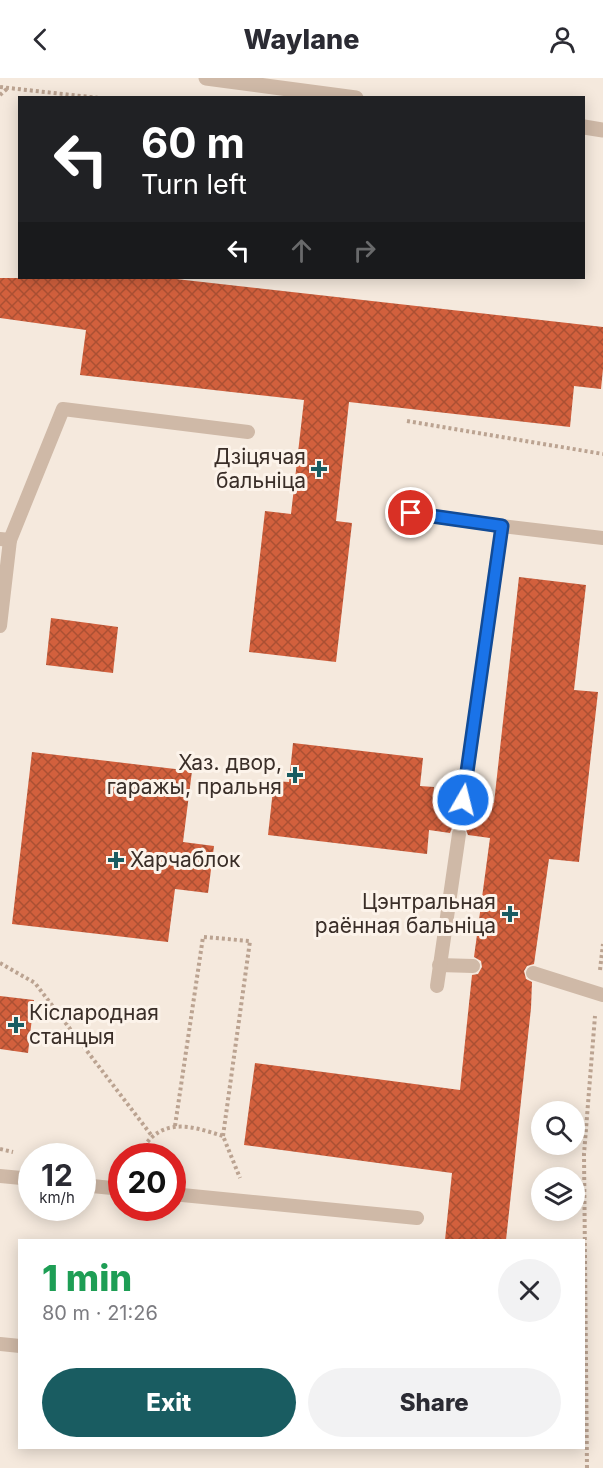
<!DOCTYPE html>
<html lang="en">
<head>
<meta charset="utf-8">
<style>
	body { margin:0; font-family:Inter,sans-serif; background:#f2f2f3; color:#2b2b33; height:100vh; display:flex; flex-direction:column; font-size:22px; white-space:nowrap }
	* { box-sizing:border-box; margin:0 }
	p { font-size:20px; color:#7c7c81 }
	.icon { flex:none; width:33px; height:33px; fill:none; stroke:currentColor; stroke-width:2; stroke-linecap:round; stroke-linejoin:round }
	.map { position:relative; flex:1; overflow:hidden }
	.side { position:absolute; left:18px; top:1161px; width:567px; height:210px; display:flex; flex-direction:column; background:#fff; border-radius:0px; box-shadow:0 3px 15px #0003 }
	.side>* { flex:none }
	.hud { position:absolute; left:18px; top:18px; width:567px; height:183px; border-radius:0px; box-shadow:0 3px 15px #0003; background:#202124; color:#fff; overflow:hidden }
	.tools { position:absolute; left:531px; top:1023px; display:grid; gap:12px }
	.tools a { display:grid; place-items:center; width:54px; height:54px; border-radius:50%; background:#fff; box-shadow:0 3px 15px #0003; font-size:30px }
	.speed { position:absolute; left:18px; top:1065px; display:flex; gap:12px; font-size:30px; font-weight:700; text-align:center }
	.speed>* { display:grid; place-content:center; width:78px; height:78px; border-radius:50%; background:#fff; box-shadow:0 3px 15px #0003; line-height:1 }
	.speed small { font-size:15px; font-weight:400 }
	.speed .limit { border:9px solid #d22; background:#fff; color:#111 }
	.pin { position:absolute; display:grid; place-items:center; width:51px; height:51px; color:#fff; margin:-26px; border:3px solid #fff; border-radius:50%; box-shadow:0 2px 6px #0007 }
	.me { position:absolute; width:66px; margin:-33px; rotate:8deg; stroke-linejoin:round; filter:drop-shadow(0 0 4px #0008) }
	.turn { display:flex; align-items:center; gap:21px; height:126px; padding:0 24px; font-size:27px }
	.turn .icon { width:78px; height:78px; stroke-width:2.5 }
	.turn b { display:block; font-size:42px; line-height:51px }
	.lanes { display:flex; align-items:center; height:57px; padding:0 24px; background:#0003; justify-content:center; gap:30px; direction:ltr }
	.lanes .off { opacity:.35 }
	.round { display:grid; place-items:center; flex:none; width:63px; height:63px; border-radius:32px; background:#f2f2f3 }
	.headline { display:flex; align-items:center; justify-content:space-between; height:102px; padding:0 24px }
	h1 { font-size:36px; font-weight:800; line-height:45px; color:#1e9e55 }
	.primary-button { display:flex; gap:12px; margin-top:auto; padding:12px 24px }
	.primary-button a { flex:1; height:69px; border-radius:36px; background:#195c61; color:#fff; font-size:24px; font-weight:800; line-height:69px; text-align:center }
	.primary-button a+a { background:#f2f2f3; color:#2b2b33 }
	header { display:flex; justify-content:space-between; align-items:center; height:78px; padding:0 24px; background:#fff; font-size:27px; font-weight:800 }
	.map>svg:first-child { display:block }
	.building { fill:url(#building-cross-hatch) }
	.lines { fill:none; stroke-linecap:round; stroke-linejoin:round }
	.path { stroke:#bba391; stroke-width:4; stroke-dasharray:3 3; stroke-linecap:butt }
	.service { stroke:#cfb9a7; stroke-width:14 }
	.tertiary { stroke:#cfb9a7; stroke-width:15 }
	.route-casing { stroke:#114b97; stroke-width:15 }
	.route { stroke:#1a73e8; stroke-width:10 }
	.poi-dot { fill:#195c61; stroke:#fcf3ea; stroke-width:2 }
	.labels { text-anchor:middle; stroke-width:6; stroke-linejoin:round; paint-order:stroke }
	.poi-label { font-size:21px; fill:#3a2e28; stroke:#fcf3ea; text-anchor:end }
</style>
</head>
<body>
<header><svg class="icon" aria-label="back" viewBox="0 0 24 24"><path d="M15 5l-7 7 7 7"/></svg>Waylane<svg class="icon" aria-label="person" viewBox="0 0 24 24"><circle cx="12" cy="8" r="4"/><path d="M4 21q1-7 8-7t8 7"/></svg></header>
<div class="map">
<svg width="603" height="1390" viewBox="0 0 603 1390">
	<defs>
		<pattern id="building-cross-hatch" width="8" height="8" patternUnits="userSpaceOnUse" patternTransform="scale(1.5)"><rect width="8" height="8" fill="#d2603d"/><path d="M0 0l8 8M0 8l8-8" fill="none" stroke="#ab5033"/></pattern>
	</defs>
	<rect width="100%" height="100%" fill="#f5e9dd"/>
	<g class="building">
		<path d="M0,200h167l436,49v42l-2,20 -27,-3 -4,41 -221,-25 -13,119 16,2 -16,139 -87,-10 16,-141 26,3 13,-114 -224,-25 6,-45 -86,-12z"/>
		<path d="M519,499l67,8 -12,105 24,2 -19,170 -30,-3 -15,105 -7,2 -3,5 2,8 6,3 -1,26 -25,232h-61l7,-67 -208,-28 11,-82 205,27 12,-115 6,-1 4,-7 -1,-6 -7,-4 16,-119 -22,-3 -3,-8 -5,-2 -8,3 -2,5 -21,-3 -2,24 -159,-19 6,-54 15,1 4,-39 130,15 -3,28 14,1 -1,9 21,2 3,9 5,2 8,-3 2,-5 22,2z"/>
		<path d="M51,540l67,9 -5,46 -67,-8z"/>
		<path d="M32,674l160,19 -9,71 31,4 -6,47 -33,-4 -7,53 -156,-18z"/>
		<path d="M0,918l34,4 -6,53 -28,-4z"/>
	</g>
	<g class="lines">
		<g class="path">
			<path d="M0,9l99,11"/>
			<path d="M0,17l8,-7"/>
			<path d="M407,343l196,33"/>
			<path d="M0,885l35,20 117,153"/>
			<path d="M600,892l3,-26"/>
			<path d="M175,1048l28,-189 47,4 -27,195"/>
			<path d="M0,1071l13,3"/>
			<path d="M136,1078c5,-5 10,-13 15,-18 21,-20 49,-9 72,-2l17,42"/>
			<path d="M587,1390l-3,-314 11,-138"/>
		</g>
		<g class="service">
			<path d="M411,435l91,13"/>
			<path d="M0,461l10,1 -10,86"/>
			<path d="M10,462l53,-131 185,23"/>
			<path d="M463,722l39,-274 101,12"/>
			<path d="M439,887l34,1"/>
			<path d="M533,895l70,22"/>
			<path d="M437,908l22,-152"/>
			<path d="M0,1098l32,3"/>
			<path d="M82,1107l40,4"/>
			<path d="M172,1116l245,24"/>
			<path d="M0,1266l20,2"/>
		</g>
		<g class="tertiary">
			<path d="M206,0l150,20"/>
			<path d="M584,49l19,3"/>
		</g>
	</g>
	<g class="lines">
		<defs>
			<path id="route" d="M411,435l91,13 -39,274"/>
		</defs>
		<use href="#route" class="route-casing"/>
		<use href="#route" class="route"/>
	</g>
	<g class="poi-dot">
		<path d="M316 382h6v6h6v6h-6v6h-6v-6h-6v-6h6z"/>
		<path d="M292 688h6v6h6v6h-6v6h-6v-6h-6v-6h6z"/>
		<path d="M113 773h6v6h6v6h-6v6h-6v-6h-6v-6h6z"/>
		<path d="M507 827h6v6h6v6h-6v6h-6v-6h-6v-6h6z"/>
		<path d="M13 938h6v6h6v6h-6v6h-6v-6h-6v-6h6z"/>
	</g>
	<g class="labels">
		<g class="poi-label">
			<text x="306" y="386">Дзіцячая<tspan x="306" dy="24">бальніца</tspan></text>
			<text x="282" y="692">Хаз. двор,<tspan x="282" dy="24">гаражы, пральня</tspan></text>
			<text x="130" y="789" text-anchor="start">Харчаблок</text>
			<text x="496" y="831">Цэнтральная<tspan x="496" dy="24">раённая бальніца</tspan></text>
			<text x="29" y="942" text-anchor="start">Кіслародная<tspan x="29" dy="24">станцыя</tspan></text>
		</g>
	</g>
</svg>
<div class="tools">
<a><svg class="icon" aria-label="search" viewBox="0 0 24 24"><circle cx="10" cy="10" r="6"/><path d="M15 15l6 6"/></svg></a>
<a><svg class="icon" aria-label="layers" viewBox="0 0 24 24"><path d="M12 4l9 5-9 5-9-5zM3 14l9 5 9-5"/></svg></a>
</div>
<div class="speed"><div>12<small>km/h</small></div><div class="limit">20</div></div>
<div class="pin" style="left:411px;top:435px;background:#d93025"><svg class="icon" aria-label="arrive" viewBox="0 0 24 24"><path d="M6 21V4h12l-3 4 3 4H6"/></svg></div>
<svg class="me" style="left:463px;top:722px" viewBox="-20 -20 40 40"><circle r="17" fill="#1a73e8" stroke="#fff" stroke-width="3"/><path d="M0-11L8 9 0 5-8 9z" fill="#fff"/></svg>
<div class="hud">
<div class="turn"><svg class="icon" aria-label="left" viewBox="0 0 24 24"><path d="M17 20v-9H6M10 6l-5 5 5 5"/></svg><div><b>60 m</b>Turn left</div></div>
<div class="lanes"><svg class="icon" aria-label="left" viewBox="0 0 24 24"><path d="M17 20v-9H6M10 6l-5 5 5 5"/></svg><svg class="icon off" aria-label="ahead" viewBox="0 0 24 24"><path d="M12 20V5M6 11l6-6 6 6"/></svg><svg class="icon off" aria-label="right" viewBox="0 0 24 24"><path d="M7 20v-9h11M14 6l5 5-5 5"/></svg></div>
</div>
<section class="side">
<div class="headline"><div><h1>1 min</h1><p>80 m · 21:26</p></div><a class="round"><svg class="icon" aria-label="close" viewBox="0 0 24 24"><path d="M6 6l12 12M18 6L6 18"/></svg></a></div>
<div class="primary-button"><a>Exit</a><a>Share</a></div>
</section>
</div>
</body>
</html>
